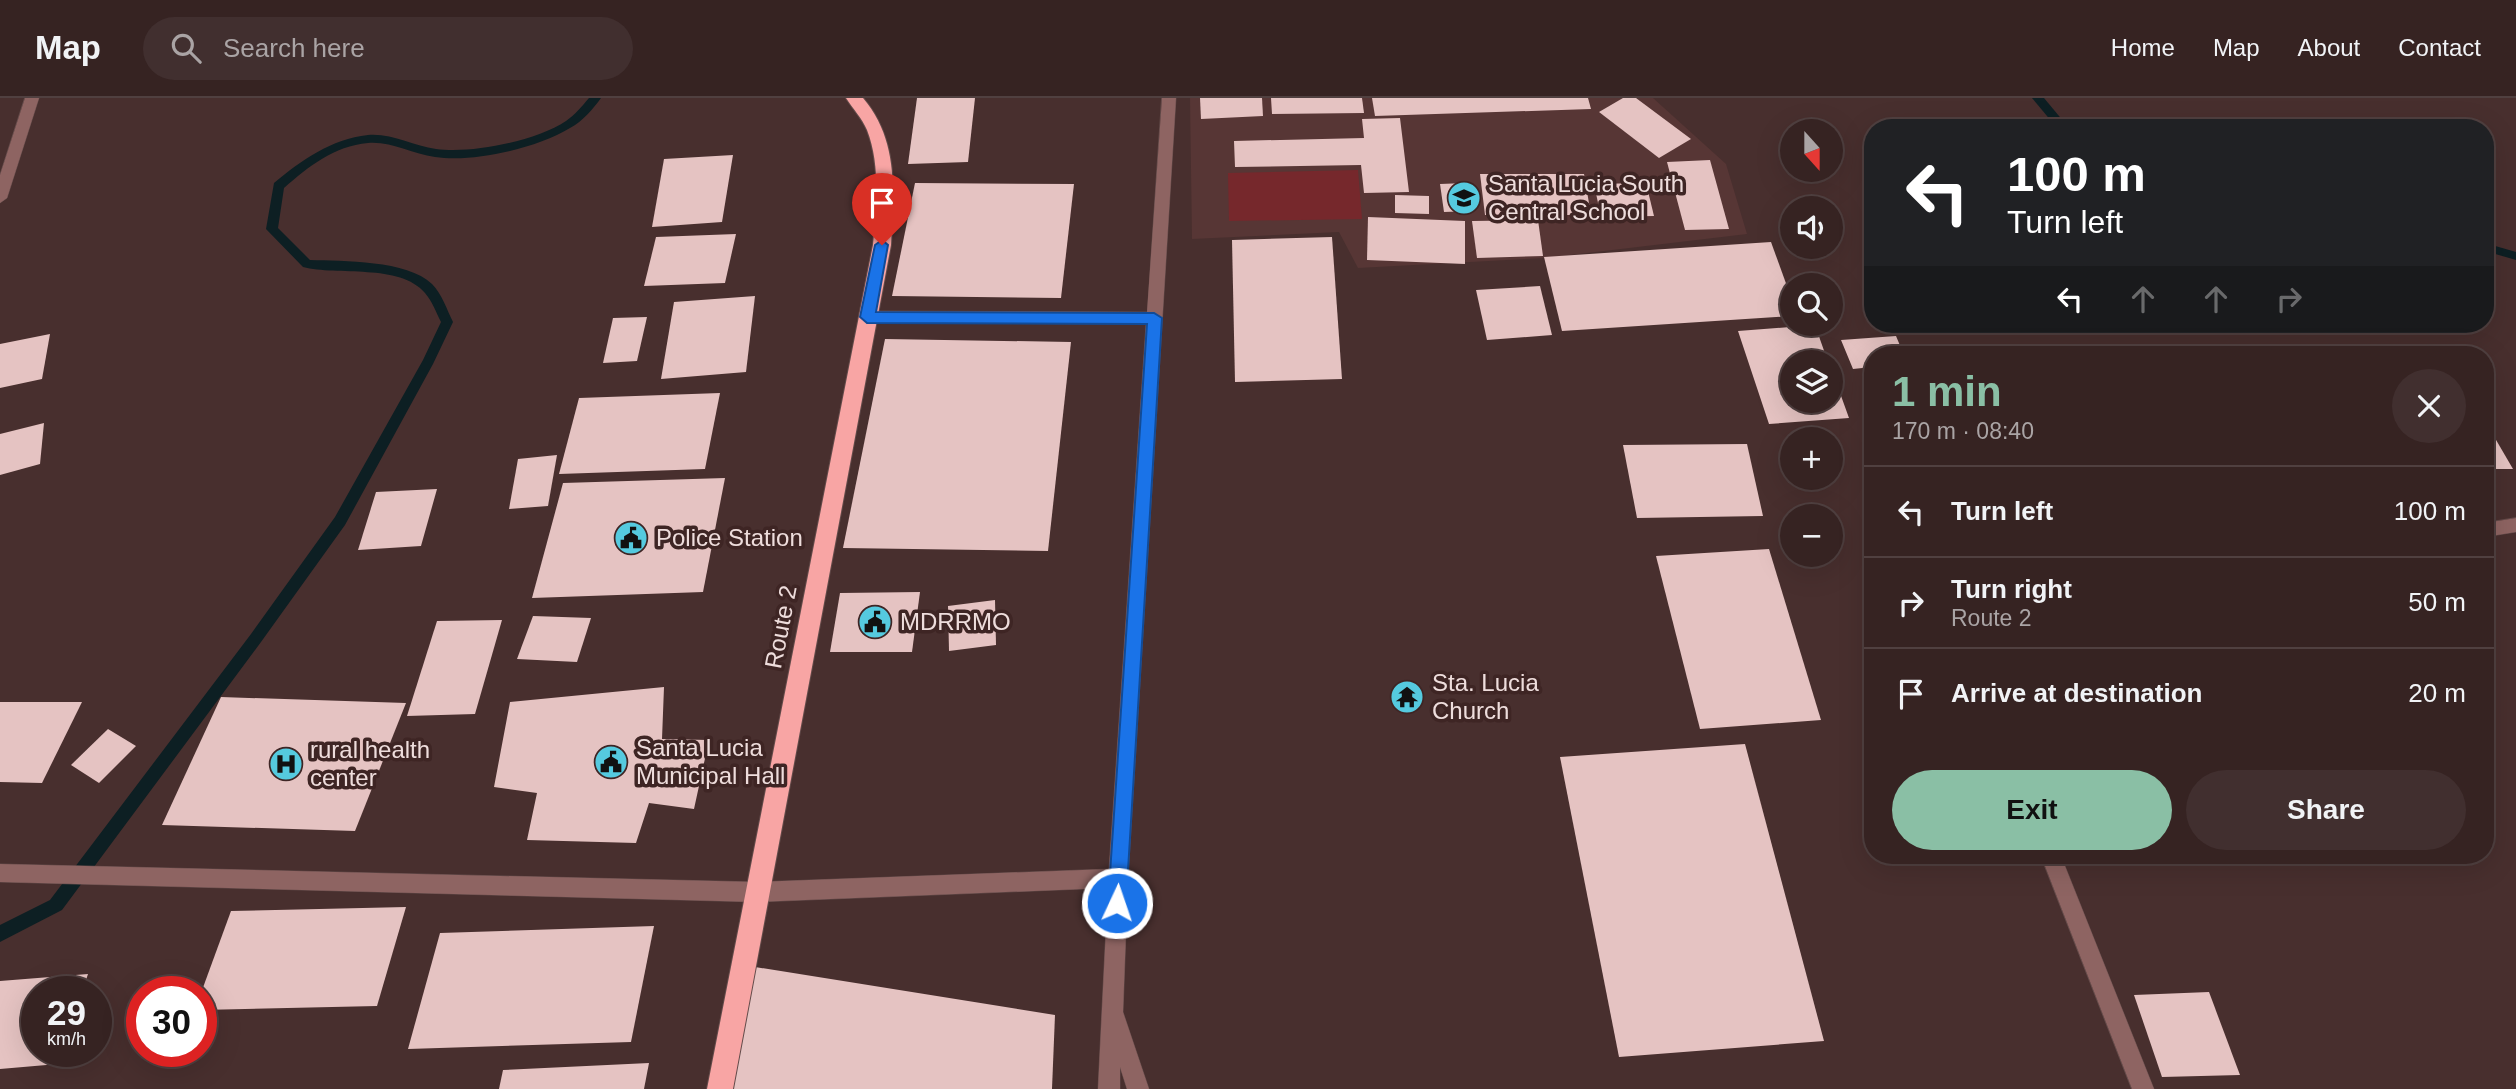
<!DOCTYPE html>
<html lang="en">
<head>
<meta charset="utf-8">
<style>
	body { margin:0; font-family:Helvetica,sans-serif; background:#412f2f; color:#f1f3f6; height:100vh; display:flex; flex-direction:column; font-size:26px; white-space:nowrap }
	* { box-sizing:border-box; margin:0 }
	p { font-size:23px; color:#aaa4a5 }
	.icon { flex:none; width:38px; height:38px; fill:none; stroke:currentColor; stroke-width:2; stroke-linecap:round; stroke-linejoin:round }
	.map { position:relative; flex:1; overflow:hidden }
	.details { position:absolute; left:1864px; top:248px; width:630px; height:518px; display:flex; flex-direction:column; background:#362322; border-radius:28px; box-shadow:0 7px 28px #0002,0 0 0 2px #504040 }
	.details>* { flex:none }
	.hud { position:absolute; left:1864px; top:21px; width:630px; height:214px; border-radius:28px; box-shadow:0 7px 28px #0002,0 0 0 2px #504040; background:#202124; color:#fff; overflow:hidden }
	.needle { width:46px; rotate:159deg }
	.fabs { position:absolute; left:1780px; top:21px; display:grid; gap:14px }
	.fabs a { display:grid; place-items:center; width:63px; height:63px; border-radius:50%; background:#362322; box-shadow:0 7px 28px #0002,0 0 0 2px #504040; font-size:35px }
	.speed { position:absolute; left:21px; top:878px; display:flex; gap:14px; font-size:35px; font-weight:700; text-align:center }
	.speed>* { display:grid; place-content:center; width:91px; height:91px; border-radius:50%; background:#362322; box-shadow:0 7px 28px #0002,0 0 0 2px #504040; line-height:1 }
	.speed small { font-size:18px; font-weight:400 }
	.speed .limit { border:10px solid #d22; background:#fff; color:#111 }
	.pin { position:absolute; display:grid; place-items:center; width:60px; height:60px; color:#fff; margin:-72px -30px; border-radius:50% 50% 50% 0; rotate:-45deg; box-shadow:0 0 7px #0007 }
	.pin .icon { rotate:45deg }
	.me { position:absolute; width:77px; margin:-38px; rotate:3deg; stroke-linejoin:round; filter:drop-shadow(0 0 5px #0008) }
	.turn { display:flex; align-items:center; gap:24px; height:147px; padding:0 28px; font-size:32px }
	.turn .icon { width:91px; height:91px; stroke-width:2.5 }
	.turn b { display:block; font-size:49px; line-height:60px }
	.lanes { display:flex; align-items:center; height:66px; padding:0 28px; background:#0003; justify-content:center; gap:35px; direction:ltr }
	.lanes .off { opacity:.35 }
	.round { display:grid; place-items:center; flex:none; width:74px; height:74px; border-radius:37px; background:#412f2f }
	.summary { display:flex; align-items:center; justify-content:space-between; height:119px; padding:0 28px }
	h1 { font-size:42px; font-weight:800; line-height:52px; color:#8abfa5 }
	.primary-button { display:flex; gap:14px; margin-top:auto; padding:14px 28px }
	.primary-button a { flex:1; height:80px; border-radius:42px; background:#8abfa5; color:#111; font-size:28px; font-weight:800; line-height:80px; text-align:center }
	.primary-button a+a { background:#412f2f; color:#f1f3f6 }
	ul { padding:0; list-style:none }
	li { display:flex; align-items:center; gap:21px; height:91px; padding:0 28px; border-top:2px solid #504040 }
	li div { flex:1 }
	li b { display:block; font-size:26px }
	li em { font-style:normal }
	header { display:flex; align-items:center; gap:42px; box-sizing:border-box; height:98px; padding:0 35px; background:#362322; border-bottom:2px solid #504040 }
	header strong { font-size:33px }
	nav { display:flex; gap:38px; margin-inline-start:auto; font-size:24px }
	.search { width:490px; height:63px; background:#412f2f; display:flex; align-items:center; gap:18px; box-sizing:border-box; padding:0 24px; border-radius:38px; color:#aaa4a5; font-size:26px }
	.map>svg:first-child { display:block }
	.built { fill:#573635 }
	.green { fill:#76282c }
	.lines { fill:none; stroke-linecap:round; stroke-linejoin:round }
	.stream { fill:#0d1f23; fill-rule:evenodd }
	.building { fill:#e5c3c2 }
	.street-casing { stroke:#634b4a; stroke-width:1 }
	.highway-casing { stroke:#634b4a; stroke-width:2 }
	.street { fill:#8e6462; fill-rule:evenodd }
	.highway { fill:#f8a5a4; fill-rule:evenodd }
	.route { fill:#1a73e8; stroke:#114b97; stroke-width:2 }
	.labels { text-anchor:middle; stroke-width:7; stroke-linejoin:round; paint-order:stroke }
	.poi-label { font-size:24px; fill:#eedddc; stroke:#3e2524; text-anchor:start }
	.street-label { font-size:24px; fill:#eedddc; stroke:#3e2524 }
</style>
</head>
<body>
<header>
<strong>Map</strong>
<div class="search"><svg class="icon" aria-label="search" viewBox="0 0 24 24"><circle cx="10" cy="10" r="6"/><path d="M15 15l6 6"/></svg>Search here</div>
<nav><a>Home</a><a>Map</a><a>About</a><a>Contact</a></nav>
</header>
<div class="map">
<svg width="2516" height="991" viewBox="0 0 2516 991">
	<rect width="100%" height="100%" fill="#482f2e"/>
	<path class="built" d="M1190,0h463l73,66 21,70 -202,24 -187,10 -19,-36 -147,7z"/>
	<path class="green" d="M1358,72l4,49 -133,2 -1,-48z"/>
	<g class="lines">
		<g class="stream">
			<path d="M589,0h12c-8,11 -18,23 -31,30 -33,20 -96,35 -135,29 -23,-3 -44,-16 -67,-14 -34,3 -60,24 -84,45l-6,40 32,32c33,1 97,0 122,24 10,10 15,26 21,38l-20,42 -88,161 -84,117 -199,268 -62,32v-17l50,-25 201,-266 84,-117 88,-157 18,-38c-5,-10 -9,-21 -16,-29 -25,-30 -88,-17 -122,-26l-37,-38 8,-46c28,-23 57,-44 94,-48 24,-2 45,11 68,14 36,5 100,-8 130,-28 9,-6 16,-15 23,-23z"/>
			<path d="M2032,0h12l25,30h-12z"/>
			<path d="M2485,145l31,9v8l-31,-9z"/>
		</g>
	</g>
	<g class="building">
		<path d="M917,0h58l-7,64 -60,2z"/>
		<path d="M1200,0h62l1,18 -62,3z"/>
		<path d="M1271,0h91l2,15 -92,1z"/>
		<path d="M1372,0h216l3,11 -216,7z"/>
		<path d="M1623,0h13l55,41 -32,19 -60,-46z"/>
		<path d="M1400,20l9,74 -45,1 -3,-28 -126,2 -1,-26 130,-3 -2,-19z"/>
		<path d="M733,57l-11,67 -70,5 12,-68z"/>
		<path d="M1710,62l19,69 -44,1 -18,-68z"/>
		<path d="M1480,76h104l7,41h-106z"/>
		<path d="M915,85l159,1 -13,114 -169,-2z"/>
		<path d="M1466,85l5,28 -27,1 -4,-28z"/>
		<path d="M1646,85l8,33 -53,1 -7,-33z"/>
		<path d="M1395,97l34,1v18l-34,-1z"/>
		<path d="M1368,119l97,4v43l-98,-4z"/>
		<path d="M1538,122l5,36 -66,2 -5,-37z"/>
		<path d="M736,136l-11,49 -81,3 12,-49z"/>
		<path d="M1332,139l10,142 -107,3 -3,-142z"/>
		<path d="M1771,144l21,58v16l-230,15 -18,-74z"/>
		<path d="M1540,188l12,49 -65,5 -11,-50z"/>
		<path d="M755,198l-9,76 -85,7 13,-77z"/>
		<path d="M647,219l-10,44 -34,2 10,-45z"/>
		<path d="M1815,227l13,37h-36v39h38l1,-33 18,50 -80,6 -31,-93z"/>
		<path d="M50,236l-8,45 -42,9v-44z"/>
		<path d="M1896,238l8,19h-32v12l-19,2 -12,-29z"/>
		<path d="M885,241l186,3 -23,209 -205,-3z"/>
		<path d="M720,295l-15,76 -146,5 20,-76z"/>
		<path d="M2485,323l28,48h-28z"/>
		<path d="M44,325l-4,41 -40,11v-41z"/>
		<path d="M1747,346l16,72 -126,2 -14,-73z"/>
		<path d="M557,357l-9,51 -39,3 9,-50z"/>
		<path d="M725,380l-22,114 -171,6 31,-115z"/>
		<path d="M437,391l-16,57 -63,4 18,-58z"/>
		<path d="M1769,451l52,171 -121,9 -44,-173z"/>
		<path d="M920,494l-8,60h-82l10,-59z"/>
		<path d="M995,502l1,45 -47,6 -1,-45z"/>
		<path d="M533,518l58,2 -14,44 -60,-3z"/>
		<path d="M502,522l-27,94 -68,2 30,-95z"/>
		<path d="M664,589l-2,52 47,1 -15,69 -45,-6 -13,40 -109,-3 10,-47 -43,-6 16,-85z"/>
		<path d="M221,599l185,6 -51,128 -193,-6z"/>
		<path d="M0,604h82l-40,81 -42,-1z"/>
		<path d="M108,631l28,17 -37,37 -28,-18z"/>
		<path d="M1745,646l79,297 -205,16 -59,-300z"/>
		<path d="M406,809l-29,99 -176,4v-17l30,-82z"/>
		<path d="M654,828l-23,116 -223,7 32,-116z"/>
		<path d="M749,868l306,49 -3,74h-321z"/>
		<path d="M88,876l-6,18h-45v60h25l-4,12 -58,5v-88z"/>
		<path d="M2209,894l31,83 -78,2 -28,-82z"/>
		<path d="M649,965l-5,26h-145l4,-19z"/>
	</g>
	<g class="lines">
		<defs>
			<g id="street">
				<path d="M25,0h14l-32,100 -7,5v-28z"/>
				<path d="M1162,0h14l-48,780 -5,134 26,77h-22l-7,-22v22h-22l10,-201 -351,14 -757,-20v-18l757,18 352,-13 37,-545 -278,-1 -8,-6 8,-6 279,1z"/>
				<path d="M2516,420v14l-31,5v-14z"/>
				<path d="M2041,758h20l93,233h-22z"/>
			</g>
			<path id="highway" d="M846,0h17c36,42 31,95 28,147l-158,844h-26l166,-844c3,-37 8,-79 -6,-115 -5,-12 -14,-21 -21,-32z"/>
		</defs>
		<use href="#street" class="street-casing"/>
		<use href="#highway" class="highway-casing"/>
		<use href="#street" class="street"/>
		<use href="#highway" class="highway"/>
	</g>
	<path class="route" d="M882,142l6,5 -12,67 278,1 8,5 -36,585 -3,6 -6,3 -7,-3 -2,-6 39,-579 -280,-1 -7,-6 15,-72z"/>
	<defs>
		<symbol id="school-disc" viewBox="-11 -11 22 22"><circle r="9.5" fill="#55cadf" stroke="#3e2524"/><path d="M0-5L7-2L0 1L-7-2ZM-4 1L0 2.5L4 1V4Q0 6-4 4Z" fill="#111"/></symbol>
		<symbol id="civic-disc" viewBox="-11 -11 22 22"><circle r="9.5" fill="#55cadf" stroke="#3e2524"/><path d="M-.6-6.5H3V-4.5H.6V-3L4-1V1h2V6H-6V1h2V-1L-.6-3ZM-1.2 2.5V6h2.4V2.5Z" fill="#111"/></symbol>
		<symbol id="temple-disc" viewBox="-11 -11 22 22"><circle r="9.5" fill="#55cadf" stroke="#3e2524"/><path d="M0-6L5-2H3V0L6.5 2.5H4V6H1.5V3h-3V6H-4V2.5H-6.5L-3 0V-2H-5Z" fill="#111"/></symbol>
		<symbol id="hospital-disc" viewBox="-11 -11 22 22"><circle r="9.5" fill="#55cadf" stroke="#3e2524"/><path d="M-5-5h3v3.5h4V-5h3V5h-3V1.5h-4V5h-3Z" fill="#111"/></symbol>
	</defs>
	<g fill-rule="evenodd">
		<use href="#school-disc" x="1445" y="81" width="38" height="38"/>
		<use href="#civic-disc" x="612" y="421" width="38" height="38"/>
		<use href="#civic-disc" x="856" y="505" width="38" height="38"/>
		<use href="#temple-disc" x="1388" y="580" width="38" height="38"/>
		<use href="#civic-disc" x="592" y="645" width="38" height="38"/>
		<use href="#hospital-disc" x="267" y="647" width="38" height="38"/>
	</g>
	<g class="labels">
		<g class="poi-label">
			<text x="1488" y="94">Santa Lucia South<tspan x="1488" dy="28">Central School</tspan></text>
			<text x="656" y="448">Police Station</text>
			<text x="900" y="532">MDRRMO</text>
			<text x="1432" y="593">Sta. Lucia<tspan x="1432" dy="28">Church</tspan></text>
			<text x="636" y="658">Santa Lucia<tspan x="636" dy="28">Municipal Hall</tspan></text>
			<text x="310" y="660">rural health<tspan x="310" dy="28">center</tspan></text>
		</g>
		<g class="street-label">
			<text transform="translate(781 529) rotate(-79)" y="8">Route 2</text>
		</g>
	</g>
</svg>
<div class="fabs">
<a><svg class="needle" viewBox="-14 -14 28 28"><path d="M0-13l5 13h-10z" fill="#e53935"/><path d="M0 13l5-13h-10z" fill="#aaa4a5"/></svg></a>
<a><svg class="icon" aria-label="sound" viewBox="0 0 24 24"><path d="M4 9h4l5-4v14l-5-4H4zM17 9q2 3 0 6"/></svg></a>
<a><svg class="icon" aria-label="search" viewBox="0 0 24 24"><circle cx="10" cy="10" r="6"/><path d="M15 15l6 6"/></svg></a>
<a><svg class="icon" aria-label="layers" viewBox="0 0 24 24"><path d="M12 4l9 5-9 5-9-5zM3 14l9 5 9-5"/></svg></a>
<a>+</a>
<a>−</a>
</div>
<div class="speed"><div>29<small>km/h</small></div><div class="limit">30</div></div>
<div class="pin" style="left:882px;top:147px;background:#d93025"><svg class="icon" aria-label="arrive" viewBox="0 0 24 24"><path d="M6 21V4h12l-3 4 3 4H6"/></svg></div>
<svg class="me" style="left:1117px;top:805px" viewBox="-20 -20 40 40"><circle r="17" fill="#1a73e8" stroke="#fff" stroke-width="3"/><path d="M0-11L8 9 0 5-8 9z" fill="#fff"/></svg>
<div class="hud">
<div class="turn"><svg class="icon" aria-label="left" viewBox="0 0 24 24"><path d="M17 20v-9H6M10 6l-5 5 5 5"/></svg><div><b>100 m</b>Turn left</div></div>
<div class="lanes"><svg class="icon" aria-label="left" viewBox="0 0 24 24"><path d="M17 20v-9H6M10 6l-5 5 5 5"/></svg><svg class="icon off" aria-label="ahead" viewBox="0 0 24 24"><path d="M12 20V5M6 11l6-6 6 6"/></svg><svg class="icon off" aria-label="ahead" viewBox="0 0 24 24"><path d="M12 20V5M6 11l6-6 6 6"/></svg><svg class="icon off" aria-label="right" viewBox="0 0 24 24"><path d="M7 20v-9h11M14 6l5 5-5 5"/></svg></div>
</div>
<section class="details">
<div class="summary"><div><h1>1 min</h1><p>170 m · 08:40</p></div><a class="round"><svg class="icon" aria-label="close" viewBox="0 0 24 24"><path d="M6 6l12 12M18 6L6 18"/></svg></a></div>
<ul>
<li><svg class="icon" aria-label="left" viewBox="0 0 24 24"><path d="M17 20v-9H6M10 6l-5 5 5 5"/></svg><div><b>Turn left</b></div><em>100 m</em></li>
<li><svg class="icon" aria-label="right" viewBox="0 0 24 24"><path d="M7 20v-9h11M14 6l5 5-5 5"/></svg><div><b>Turn right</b><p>Route 2</p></div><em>50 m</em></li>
<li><svg class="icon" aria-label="arrive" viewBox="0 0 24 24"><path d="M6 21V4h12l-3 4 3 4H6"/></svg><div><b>Arrive at destination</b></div><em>20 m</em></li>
</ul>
<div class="primary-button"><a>Exit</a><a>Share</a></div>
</section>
</div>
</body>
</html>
